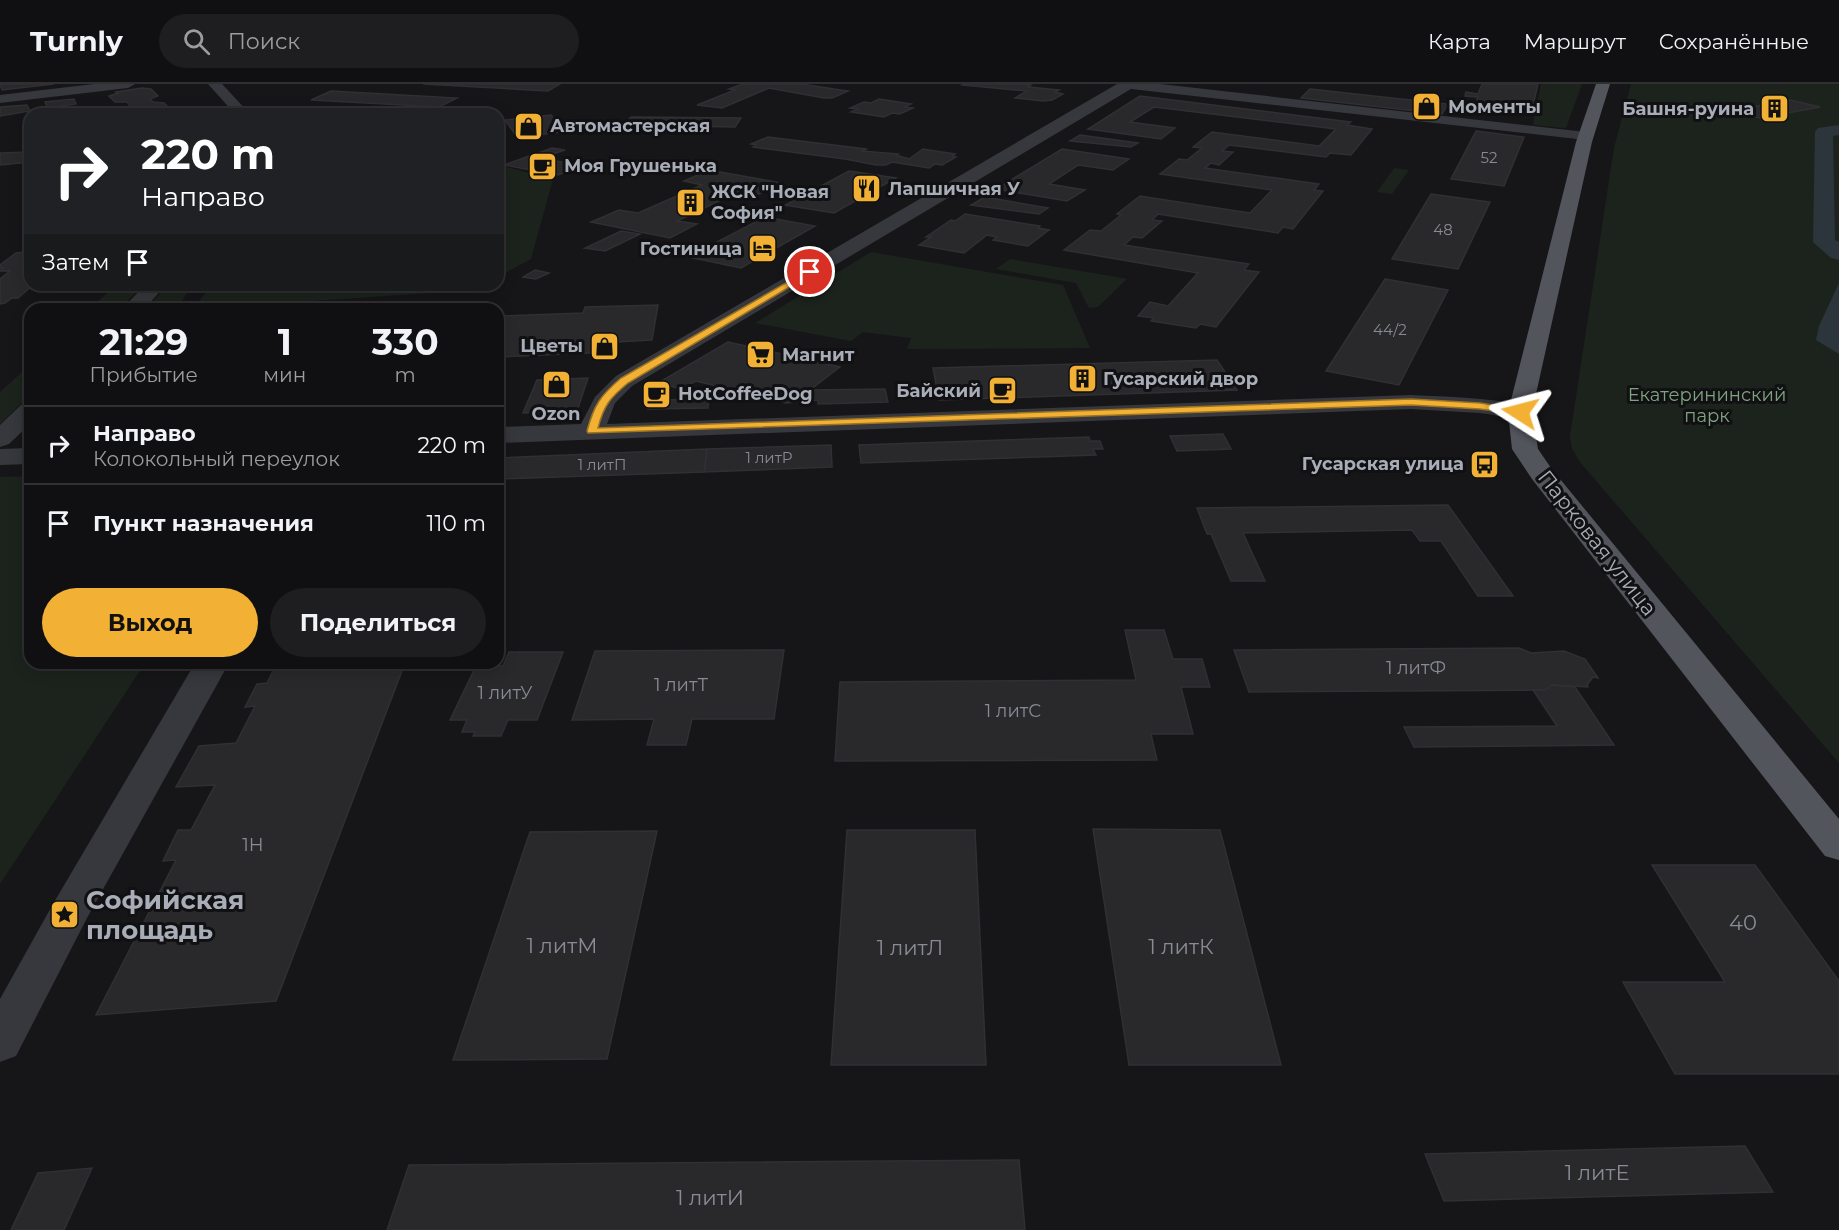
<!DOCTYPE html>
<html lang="ru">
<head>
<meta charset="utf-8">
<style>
	body { margin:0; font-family:Montserrat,sans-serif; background:#1e1e20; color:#f1f3f6; height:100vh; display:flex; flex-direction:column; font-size:22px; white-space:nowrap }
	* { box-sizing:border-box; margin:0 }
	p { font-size:20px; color:#9c9d9f }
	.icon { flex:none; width:33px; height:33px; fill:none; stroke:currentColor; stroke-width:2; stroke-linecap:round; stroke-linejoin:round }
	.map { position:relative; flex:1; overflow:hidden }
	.details { position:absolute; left:24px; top:219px; width:480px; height:366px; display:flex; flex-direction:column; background:#101012; border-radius:18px; box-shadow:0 3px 15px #0003,0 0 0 2px #303032 }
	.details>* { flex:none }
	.top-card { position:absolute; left:24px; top:24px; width:480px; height:183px; border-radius:18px; box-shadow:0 3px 15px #0003,0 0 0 2px #303032; background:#202124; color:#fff; overflow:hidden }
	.pin { position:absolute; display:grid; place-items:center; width:51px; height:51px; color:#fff; margin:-26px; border:3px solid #fff; border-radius:50%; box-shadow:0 2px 6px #0007 }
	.me { position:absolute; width:66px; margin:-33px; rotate:279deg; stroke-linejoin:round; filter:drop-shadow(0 0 4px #0008) }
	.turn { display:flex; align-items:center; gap:21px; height:126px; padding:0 18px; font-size:27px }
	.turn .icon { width:78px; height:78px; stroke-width:2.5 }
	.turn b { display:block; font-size:42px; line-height:51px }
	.then { display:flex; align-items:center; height:57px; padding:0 18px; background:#0003; gap:12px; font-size:22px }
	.eta { display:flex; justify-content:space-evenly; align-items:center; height:102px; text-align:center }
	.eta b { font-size:36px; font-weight:700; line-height:42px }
	.primary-button { display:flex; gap:12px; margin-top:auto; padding:12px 18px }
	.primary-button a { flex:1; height:69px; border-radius:36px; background:#f2b134; color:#111; font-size:24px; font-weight:700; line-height:69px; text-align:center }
	.primary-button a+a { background:#1e1e20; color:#f1f3f6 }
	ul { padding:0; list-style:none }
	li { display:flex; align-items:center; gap:18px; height:78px; padding:0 18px; border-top:2px solid #303032 }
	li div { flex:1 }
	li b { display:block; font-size:22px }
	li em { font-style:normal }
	header { display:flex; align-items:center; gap:36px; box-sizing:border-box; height:84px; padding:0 30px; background:#101012; border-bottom:2px solid #303032 }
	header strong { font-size:28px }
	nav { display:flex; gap:33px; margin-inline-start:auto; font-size:21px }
	.search { width:420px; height:54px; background:#1e1e20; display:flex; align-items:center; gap:15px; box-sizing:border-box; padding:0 21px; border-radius:33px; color:#9c9d9f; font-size:22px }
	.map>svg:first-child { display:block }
	.green { fill:#1c231d }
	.water { fill:#2c353c }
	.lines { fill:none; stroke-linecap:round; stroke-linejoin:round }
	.canal { fill:#2c353c; fill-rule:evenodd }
	.building { fill:#29292c; stroke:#303034; stroke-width:1.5 }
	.minor { fill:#37383d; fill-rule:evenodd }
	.major { fill:#53555c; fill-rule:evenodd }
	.route { fill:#f2b134; stroke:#9d7322; stroke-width:1.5 }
	.labels { text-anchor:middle; stroke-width:6; stroke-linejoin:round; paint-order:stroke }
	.far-number-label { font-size:15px; fill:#888b94 }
	.far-poi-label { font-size:18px; font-weight:bold; fill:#a8adb8; stroke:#111113; text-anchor:start }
	.far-park-label { font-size:18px; fill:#7fa381; stroke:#111113 }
	.number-label { font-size:18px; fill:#888b94 }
	.street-label { font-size:21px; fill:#a8adb8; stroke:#111113 }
	.near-number-label { font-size:21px; fill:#888b94 }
	.near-poi-label { font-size:26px; font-weight:bold; fill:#a8adb8; stroke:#111113; text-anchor:start }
</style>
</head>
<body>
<header>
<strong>Turnly</strong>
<div class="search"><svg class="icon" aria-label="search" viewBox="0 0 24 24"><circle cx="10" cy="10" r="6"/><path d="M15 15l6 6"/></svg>Поиск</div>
<nav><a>Карта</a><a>Маршрут</a><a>Сохранённые</a></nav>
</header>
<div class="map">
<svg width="1839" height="1146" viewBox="0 0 1839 1146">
	<rect width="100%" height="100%" fill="#161618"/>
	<g class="green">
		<path d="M1541,0h41l-16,44 -33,-3z"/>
		<path d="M1631,0h208v679l-260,-302 -7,-13 -2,-12 44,-288z"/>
		<path d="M498,81l55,14 -22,80 -33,18z"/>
		<path d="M1394,84l15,2 -17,24 -15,-2z"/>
		<path d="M871,168l192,33 27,63 -183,1 4,-11 -48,-6 -12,9 -96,-18z"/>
		<path d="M1010,175l112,19 5,1 -29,28 -9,1 -13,-25 -80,-14z"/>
		<path d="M116,201h28l-25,24h-29z"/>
		<path d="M169,201h23l-15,24h-32z"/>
		<path d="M209,201h275l-9,5 -282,19 14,-18 -1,-2z"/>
		<path d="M30,281v30l-30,29v-32z"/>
		<path d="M30,392v187h115l-145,221v-407z"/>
	</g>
	<path class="water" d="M1839,199v71l-23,-14 3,-14z"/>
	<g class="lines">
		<path class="canal" d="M1839,41v10l-6,1 2,104 4,2v18l-8,-2 -18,-16 2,-110 3,-4z"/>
	</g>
	<g class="building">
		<path d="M0,0h54l-52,6z"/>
		<path d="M423,0h137l-12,7z"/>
		<path d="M743,0h58l47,7 -16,7h-8l-55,-10 -47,20 -25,-3 38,-15 -6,-1z"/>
		<path d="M964,0h60l7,1 -3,2 31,3 -4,2 8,2 -11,6 -9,1 -28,-3 12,-7 -65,-6z"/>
		<path d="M1482,0h56l-7,30 -57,-6 4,-11 -13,-1 1,-4 12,2z"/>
		<path d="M142,4l9,1 7,7 -8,3 3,3 11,1 6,6 -6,1 3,2 -4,1 1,1h-41l-5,-5 12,-3 -3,-4h-12l-6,-6 9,-3 -2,-1z"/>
		<path d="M1310,5l138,15 -6,10 -141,-16z"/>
		<path d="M331,7l126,7 -18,9 -128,-7z"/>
		<path d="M1140,12l211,26 -4,3 25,4 -21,26 -21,-2 -4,4 -97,-12 -7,6 11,1 -14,13 -8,-2 -6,5 114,16 -5,6 9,1 -30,38 -10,-2 -5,6 -120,-19 -6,6 10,1 -20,17 -9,-1 -9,8 125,19 -5,6 15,2 -43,55 -16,-3 -4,4 -45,-7 3,-3 -16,-2 12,-14 18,4 30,-33 -134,-23 26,-20 11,1 20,-16 -4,-1 23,-18 110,17 22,-23 -112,-16 19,-15 8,1 15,-12 -9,-1 19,-15 107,14 17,-17 -182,-22 -24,15 45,6 -14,11 -73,-10z"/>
		<path d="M74,15l2,5 -29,4 -2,-6z"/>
		<path d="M879,15l32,5 -6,3 8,1 -13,6 -8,-1 -8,4 -33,-5 7,-3 -8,-1 14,-6 7,1z"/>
		<path d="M1790,16l30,7 -60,11 -29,-7z"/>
		<path d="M27,21l3,6 -30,5v-9z"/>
		<path d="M551,31l14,17 -48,5 -12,-17z"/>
		<path d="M631,33l110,1 -6,9 -112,-2z"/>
		<path d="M1476,47l48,6 -20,49 -53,-7z"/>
		<path d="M1080,51l58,8 -7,4 -61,-6z"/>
		<path d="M768,53l98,12 -4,2 36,3 -2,1 13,4 14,-10 32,5 -3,2 4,1 -14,8 -7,-1 -6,4 -37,-6 -6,3h-10l-31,-6 -92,-12 3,-2 -5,-1z"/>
		<path d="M552,64l13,2 -12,4 -12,-2z"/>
		<path d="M1062,65l67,10 -16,11 -35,-5 -29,19 36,6 -18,11 -71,-12z"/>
		<path d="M30,68l-2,1h2v9l-30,3v-12z"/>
		<path d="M529,72l54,10 -25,9 -54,-10z"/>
		<path d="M709,86l73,13 -23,11 -19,-3 -63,30 20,3 -27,14 -79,-16 28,-12 19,3 64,-28 -18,-4z"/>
		<path d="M849,87l47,7 -62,35 -49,-8z"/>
		<path d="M1431,110l59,8 -32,67 -66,-10z"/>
		<path d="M985,113l63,11 -9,6 -68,-9z"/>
		<path d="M965,130l75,12 -2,2 11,2 -21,16 -35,-6 4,-3 -10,-2 -23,18 -45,-8 12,-8h-5l25,-17 4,1z"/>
		<path d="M765,133l50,9 -74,42 -53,-11z"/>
		<path d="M621,147l19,3 -35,17 -20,-3z"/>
		<path d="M30,164v37h3l-15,13h-6l-7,5 -5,1v-25l10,-8h-10l3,-3h-3v-3l16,-12 8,-1z"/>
		<path d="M535,186l14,3 -13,6 -13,-2z"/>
		<path d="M1385,195l63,11 -49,95 -73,-14z"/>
		<path d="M658,221l-6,35 -36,2 -4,10 -114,5v-41l85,-3 2,-6z"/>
		<path d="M728,258l112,25 -30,23 75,-1 3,13 -70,2v-4l-32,3 -90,-22 -15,8 -23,-6z"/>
		<path d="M1217,276l20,30 -298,10 -6,-32z"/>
		<path d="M588,294l-11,33 -54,2 14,-33z"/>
		<path d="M653,303h12l-2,10 -13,1z"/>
		<path d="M650,314h14l-1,2 46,-1 -1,9 -60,1z"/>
		<path d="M1223,350l8,15 -54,2 -7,-15z"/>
		<path d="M1089,353l1,4h10l3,8h-10l3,6 -235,8 -2,-18z"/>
		<path d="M831,361l1,22 -128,5 3,-23z"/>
		<path d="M707,365l-3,23 -206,7v-21z"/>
		<path d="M1448,421l65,91h-35l-37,-55h-21l-8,-11 -169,3 22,48h-34l-20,-47h-4l-10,-26z"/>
		<path d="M1125,546h39l9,29h29l8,28h-29l12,47h-42l6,26 -322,1 5,-79 296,-2z"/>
		<path d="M1519,564l12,5 33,-2 21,8 13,19 -5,-1 -6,8 1,2 -36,-2 -7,5 -296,2 -15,-42z"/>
		<path d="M784,566l-10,69h-82l-6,26h-39l7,-26 -82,1 23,-69z"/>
		<path d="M509,568h54l-26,68h-29l-7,16h-28l2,-4h-13l5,-12h-17l26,-54h27z"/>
		<path d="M277,579h128l-129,338 -180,14 80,-155 -13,1 15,-31h13l24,-45 -39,2 23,-41 37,-3 19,-37 -10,1 12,-23 10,-1z"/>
		<path d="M1552,601l23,2 39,58 -200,2 -10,-20 153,-1 -24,-36h12z"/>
		<path d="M1093,745l127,1 61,235h-152z"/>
		<path d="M847,746h128l11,235h-155z"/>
		<path d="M657,747l-50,228 -154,1 77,-228z"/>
		<path d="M1652,781h103l84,116v93h-164l-52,-92h102z"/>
		<path d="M1745,1062l28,46 -329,9 -19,-47z"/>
		<path d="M1019,1076l6,70h-638l22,-65z"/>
		<path d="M92,1084l-28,62h-53l27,-57z"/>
	</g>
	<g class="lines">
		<g class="minor">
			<path d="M94,0h41l-7,4 -128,15v-8z"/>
			<path d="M208,0h14l28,30h-15z"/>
			<path d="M1117,0h43l426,48 7,4 -7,4 -455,-51 -499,297 -17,17 -8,21 804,-29c39,2 79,2 118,12l3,5 -3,5 -9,2 -40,-6 -69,-4 -913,34v-16l83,-3 14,-27 21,-21z"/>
			<path d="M145,201h21l-22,24h-22z"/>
			<path d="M30,319v21l-21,20 -9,3v-22l21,-20z"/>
			<path d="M30,364v16l-30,1v-16z"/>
			<path d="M195,579h34l-142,255 -71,138 -16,6v-63l53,-95z"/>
		</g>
		<path class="major" d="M1596,0h14l-18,58 -60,270 6,37 13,19 288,351v41l-14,-4 -293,-377 -20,-30 -4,-37 68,-270z"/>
	</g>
	<path class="route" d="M810,185l3,1v3l-185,110c-18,15 -24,22 -30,45l813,-29 69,4 40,6 5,3 -5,3 -40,-6 -69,-4 -823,28 -1,-2c7,-26 13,-35 34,-53z"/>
	<defs>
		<symbol id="shop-square" viewBox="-11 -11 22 22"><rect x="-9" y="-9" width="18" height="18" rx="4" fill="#f2b134" stroke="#111113"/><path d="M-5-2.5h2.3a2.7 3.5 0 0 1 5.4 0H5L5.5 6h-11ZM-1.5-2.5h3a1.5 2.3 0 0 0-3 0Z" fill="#111"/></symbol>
		<symbol id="building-square" viewBox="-11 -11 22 22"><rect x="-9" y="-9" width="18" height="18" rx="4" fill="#f2b134" stroke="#111113"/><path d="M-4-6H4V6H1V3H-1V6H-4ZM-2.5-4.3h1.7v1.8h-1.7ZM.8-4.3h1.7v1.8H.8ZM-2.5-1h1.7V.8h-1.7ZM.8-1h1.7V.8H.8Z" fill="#111"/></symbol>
		<symbol id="cafe-square" viewBox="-11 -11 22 22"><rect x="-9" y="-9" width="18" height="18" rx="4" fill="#f2b134" stroke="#111113"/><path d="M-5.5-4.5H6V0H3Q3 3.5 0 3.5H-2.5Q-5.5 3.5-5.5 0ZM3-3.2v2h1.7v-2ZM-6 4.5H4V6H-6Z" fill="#111"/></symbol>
		<symbol id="restaurant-square" viewBox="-11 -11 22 22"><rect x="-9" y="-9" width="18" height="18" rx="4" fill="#f2b134" stroke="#111113"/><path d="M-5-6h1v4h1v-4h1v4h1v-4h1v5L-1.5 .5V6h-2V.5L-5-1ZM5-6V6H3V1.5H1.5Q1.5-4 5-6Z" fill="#111"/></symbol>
		<symbol id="hotel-square" viewBox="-11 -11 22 22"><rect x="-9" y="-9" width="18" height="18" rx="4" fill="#f2b134" stroke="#111113"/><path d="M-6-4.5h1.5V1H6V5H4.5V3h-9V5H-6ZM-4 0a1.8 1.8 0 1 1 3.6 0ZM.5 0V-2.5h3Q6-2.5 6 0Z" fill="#111"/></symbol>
		<symbol id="supermarket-square" viewBox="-11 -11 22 22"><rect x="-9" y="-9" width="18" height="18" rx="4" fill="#f2b134" stroke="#111113"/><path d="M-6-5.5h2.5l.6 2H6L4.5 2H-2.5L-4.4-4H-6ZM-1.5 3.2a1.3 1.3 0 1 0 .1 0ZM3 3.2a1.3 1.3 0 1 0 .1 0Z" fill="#111"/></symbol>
		<symbol id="bus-square" viewBox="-11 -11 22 22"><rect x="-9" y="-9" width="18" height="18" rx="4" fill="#f2b134" stroke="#111113"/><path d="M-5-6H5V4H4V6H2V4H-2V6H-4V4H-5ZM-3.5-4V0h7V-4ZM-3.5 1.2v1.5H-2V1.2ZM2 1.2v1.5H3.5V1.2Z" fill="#111"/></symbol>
		<symbol id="sight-square" viewBox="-11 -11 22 22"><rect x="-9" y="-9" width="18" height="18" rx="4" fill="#f2b134" stroke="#111113"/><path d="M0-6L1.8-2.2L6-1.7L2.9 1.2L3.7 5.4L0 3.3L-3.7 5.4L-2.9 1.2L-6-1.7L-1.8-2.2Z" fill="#111"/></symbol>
	</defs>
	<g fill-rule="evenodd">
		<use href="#shop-square" x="1410" y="6" width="33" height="33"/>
		<use href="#building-square" x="1758" y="8" width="33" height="33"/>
		<use href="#shop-square" x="512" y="26" width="33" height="33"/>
		<use href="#cafe-square" x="526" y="66" width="33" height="33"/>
		<use href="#restaurant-square" x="850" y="88" width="33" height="33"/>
		<use href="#building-square" x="674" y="102" width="33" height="33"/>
		<use href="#hotel-square" x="746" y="148" width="33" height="33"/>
		<use href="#shop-square" x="588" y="246" width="33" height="33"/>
		<use href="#supermarket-square" x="744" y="254" width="33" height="33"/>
		<use href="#building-square" x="1066" y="278" width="33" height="33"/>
		<use href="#shop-square" x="540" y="284" width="33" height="33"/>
		<use href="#cafe-square" x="986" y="290" width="33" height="33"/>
		<use href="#cafe-square" x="640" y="294" width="33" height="33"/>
		<use href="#bus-square" x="1468" y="364" width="33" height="33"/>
		<use href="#sight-square" x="48" y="814" width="33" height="33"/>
	</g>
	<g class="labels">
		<g class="far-number-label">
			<text x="1489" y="79">52</text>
			<text x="1443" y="151">48</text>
			<text x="1390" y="251">44/2</text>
			<text x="769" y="379">1 литР</text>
			<text x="602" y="386">1 литП</text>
		</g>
		<g class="far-poi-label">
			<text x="1448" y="29">Моменты</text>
			<text x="1754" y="31" text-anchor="end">Башня-руина</text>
			<text x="550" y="48">Автомастерская</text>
			<text x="564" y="88">Моя Грушенька</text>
			<text x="888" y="111">Лапшичная У</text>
			<text x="711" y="114">ЖСК "Новая<tspan x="711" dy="21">София"</tspan></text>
			<text x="742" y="171" text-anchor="end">Гостиница</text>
			<text x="583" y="268" text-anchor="end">Цветы</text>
			<text x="782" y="277">Магнит</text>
			<text x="1103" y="301">Гусарский двор</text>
			<text x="981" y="313" text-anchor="end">Байский</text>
			<text x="678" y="316">HotCoffeeDog</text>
			<text x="556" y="336" text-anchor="middle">Ozon</text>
			<text x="1464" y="386" text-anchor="end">Гусарская улица</text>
		</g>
		<g class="far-park-label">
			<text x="1707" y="317">Екатерининский<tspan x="1707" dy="21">парк</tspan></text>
		</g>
		<g class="number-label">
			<text x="1416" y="590">1 литФ</text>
			<text x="681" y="607">1 литТ</text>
			<text x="505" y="615">1 литУ</text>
			<text x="1013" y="633">1 литС</text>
			<text x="253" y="767">1Н</text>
		</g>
		<g class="street-label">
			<text transform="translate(1597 459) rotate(52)" y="7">Парковая улица</text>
		</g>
		<g class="near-number-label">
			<text x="1743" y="846">40</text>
			<text x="562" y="869">1 литМ</text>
			<text x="1181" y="870">1 литК</text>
			<text x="910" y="871">1 литЛ</text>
			<text x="1597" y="1096">1 литЕ</text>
			<text x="710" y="1121">1 литИ</text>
		</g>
		<g class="near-poi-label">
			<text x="86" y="825">Софийская<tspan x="86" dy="30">площадь</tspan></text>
		</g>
	</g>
</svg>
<div class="pin" style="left:810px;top:188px;background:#d93025"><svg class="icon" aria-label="arrive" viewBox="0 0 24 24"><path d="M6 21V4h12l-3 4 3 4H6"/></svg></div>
<svg class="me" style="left:1520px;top:328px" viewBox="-20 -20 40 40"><path d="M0-17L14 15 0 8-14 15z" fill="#f2b134" stroke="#fff" stroke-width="4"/></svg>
<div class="top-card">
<div class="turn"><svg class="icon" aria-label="right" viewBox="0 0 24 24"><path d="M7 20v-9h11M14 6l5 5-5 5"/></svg><div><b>220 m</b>Направо</div></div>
<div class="then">Затем<svg class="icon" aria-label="arrive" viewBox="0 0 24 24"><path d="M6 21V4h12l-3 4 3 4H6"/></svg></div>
</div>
<section class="details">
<div class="eta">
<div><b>21:29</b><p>Прибытие</p></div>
<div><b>1</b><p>мин</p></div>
<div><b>330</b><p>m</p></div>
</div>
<ul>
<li><svg class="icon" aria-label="right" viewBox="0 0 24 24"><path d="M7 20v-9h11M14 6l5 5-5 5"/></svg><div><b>Направо</b><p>Колокольный переулок</p></div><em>220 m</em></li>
<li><svg class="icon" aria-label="arrive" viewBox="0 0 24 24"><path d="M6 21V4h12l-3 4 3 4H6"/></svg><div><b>Пункт назначения</b></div><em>110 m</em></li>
</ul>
<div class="primary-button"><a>Выход</a><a>Поделиться</a></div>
</section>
</div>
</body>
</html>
